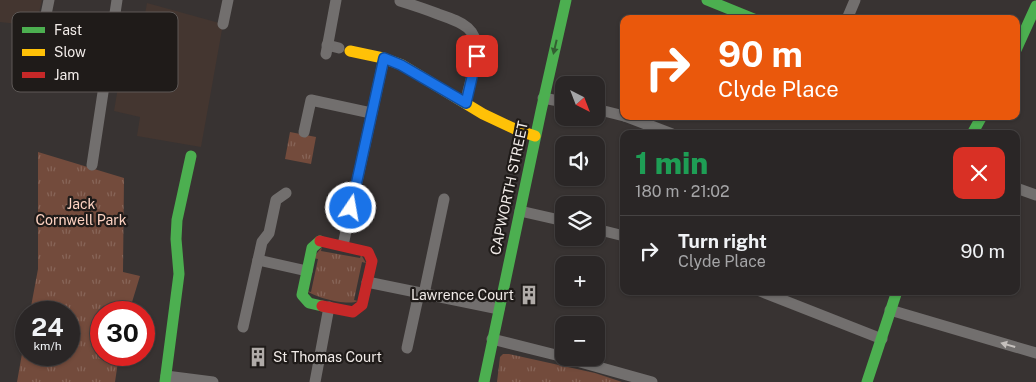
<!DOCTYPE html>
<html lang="en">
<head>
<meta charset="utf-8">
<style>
	body { margin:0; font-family:"Public Sans",sans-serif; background:#322e2e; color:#f1f3f6; height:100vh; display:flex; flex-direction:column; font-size:19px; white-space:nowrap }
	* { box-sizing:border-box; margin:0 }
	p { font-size:16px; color:#a5a5a7 }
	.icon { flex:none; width:28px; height:28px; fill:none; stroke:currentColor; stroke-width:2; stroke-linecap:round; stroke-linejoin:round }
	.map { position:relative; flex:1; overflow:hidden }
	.panel { position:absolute; left:620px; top:130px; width:400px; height:165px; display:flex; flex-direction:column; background:#2a2626; border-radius:10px; box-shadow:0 1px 4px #0004,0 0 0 1px #464343 }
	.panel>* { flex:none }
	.banner { position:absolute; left:620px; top:15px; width:400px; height:105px; border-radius:10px; box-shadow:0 1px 4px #0004,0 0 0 1px #464343; background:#ea580c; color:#fff; overflow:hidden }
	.needle { width:32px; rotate:138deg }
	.controls { position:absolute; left:555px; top:76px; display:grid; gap:10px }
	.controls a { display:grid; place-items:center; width:50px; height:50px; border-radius:10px; background:#2a2626; box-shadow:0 1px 4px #0004,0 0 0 1px #464343; font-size:25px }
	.speed { position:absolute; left:15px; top:301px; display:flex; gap:10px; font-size:25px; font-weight:700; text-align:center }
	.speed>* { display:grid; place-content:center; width:65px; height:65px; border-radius:50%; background:#2a2626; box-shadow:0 1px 4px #0004,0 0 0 1px #464343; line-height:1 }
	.speed small { font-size:12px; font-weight:400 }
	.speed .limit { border:8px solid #d22; background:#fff; color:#111 }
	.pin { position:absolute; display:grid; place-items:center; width:42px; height:42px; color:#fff; margin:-21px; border-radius:10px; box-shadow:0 2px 8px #0006 }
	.me { position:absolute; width:55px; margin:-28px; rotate:12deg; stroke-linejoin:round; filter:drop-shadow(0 0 4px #0008) }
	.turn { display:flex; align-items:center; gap:18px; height:105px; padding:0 15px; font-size:22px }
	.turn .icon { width:65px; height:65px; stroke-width:2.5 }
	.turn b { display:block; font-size:35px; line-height:42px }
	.round { display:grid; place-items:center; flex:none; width:52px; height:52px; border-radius:10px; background:#322e2e }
	.summary { display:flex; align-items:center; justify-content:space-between; height:85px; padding:0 15px }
	h1 { font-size:30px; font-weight:800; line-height:38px; color:#1e9e55 }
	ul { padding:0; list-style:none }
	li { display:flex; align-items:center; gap:15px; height:70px; padding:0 15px; border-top:1px solid #464343 }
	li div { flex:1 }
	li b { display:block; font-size:19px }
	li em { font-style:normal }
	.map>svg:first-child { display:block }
	.built { fill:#443630 }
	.park { fill:url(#park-tufts) }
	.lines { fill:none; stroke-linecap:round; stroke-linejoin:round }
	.street { stroke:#726f6e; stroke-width:11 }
	.fast { stroke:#4caf50; stroke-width:11 }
	.slow { stroke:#ffc107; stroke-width:11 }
	.jam { stroke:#c62828; stroke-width:11 }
	.oneway { fill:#335e32 }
	.oneway2 { fill:#c5c0bd }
	.route-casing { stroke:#114b97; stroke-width:12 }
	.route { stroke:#1a73e8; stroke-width:9 }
	.labels { text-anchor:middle; stroke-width:4.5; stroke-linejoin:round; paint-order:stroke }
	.street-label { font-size:14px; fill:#f1ebe8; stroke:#1f1b19 }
	.park-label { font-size:14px; fill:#fed3c2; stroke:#1f1b19 }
	.poi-label { font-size:14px; fill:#f1ebe8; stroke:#1f1b19; text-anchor:end }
	.key { fill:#1f1b19; stroke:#5e5957; stroke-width:1 }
	.key-label { font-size:14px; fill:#f1ebe8 }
</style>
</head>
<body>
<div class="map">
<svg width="1036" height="382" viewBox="0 0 1036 382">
	<defs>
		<pattern id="park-tufts" width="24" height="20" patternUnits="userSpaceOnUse" patternTransform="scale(1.25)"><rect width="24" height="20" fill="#734b3c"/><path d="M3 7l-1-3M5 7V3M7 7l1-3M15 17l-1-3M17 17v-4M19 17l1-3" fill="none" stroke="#876558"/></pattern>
	</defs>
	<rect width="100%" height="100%" fill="#383332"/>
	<g class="built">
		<path d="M0,0h42l-6,26 -36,-4z"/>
		<path d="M147,3l76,21 -22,123 -64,-11 3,-19 -26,-6 16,-95 14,3z"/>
	</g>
	<g class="park">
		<path d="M290,132l26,5 -5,27 -26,-5z"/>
		<path d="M38,152l86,26 -1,94 17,4 -11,36h-28v43h18l-4,27h-98l9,-51v24h43v-43h-39l8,-43z"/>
		<path d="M322,247l-1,4 39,7 1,-3 5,8 -4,-1 -8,38 4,1c-10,5 -42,-3 -51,-10l4,1 7,-33 -5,-1z"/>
		<path d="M503,354h6l86,19 27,9h-125l3,-25z"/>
	</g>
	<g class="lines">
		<g class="street">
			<path d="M400,1c13,4 25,8 38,13 23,8 41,13 39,42l-12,47"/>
			<path d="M847,19l8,-19"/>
			<path d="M223,24l5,-24"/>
			<path d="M23,32l19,2 7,-34"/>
			<path d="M327,45l12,3"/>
			<path d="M326,54l10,-54"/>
			<path d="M543,98l21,4"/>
			<path d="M596,109l28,7"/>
			<path d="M625,116l47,18"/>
			<path d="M304,132l7,-32 60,13"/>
			<path d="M92,165l25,-165"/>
			<path d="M1016,188l20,7"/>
			<path d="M520,211l44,10"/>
			<path d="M596,229l28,7"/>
			<path d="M343,245l41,-187"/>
			<path d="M258,260l49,11"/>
			<path d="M367,282l132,27"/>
			<path d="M760,291l122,48"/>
			<path d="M424,294l20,-95"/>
			<path d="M890,310l146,43"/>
			<path d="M243,327l19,-85 7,-9 7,-33 10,-7"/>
			<path d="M492,339l72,18"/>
			<path d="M407,348l12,-55"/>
			<path d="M566,358l86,24"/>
			<path d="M166,376l47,6"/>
			<path d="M315,382l14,-75"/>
		</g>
		<g class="fast">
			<path d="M707,0l47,19"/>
			<path d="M1016,50l20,-44"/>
			<path d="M972,134l10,-18"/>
			<path d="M320,241l-8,7 -10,47 7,8 13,3"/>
			<path d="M165,382l14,-108 -3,-35 1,-19 14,-64"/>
			<path d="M484,382l57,-271 25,-111"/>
			<path d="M867,382l30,-91"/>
		</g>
		<path class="slow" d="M350,51l33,7 19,7 81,49 34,16 18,6"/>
		<path class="jam" d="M320,241l48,11 4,9 -10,44 -9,7 -31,-6"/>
	</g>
	<defs><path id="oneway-solid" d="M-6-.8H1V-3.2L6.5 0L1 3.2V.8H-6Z" transform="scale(1.25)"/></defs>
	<use class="oneway" href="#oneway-solid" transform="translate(555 47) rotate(103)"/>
	<use class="oneway2" href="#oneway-solid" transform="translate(1008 345) rotate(-164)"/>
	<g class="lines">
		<defs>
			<path id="route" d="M351,208l33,-150 17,7 65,38 11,-47"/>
		</defs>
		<use href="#route" class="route-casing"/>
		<use href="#route" class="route"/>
	</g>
	<defs>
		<symbol id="building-bare" viewBox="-9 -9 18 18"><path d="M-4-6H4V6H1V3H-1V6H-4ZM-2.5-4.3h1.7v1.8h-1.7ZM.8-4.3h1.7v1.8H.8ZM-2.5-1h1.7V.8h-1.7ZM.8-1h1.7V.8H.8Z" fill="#b0aba8" stroke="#1f1b19" stroke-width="2.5" paint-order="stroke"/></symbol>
	</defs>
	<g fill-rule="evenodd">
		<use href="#building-bare" x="515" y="281" width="28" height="28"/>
		<use href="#building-bare" x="244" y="343" width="28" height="28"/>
	</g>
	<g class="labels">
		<g class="street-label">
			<text transform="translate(509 188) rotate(-78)" y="5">CAPWORTH STREET</text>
		</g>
		<g class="park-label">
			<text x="81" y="209">Jack<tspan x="81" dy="16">Cornwell Park</tspan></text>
		</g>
		<g class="poi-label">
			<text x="514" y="300">Lawrence Court</text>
			<text x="273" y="362" text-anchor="start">St Thomas Court</text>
		</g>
	</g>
	<rect x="12" y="12" width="166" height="80" rx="8" class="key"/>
	<rect x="22" y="27" width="23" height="6" fill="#4caf50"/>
	<rect x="22" y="49" width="23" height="7" fill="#ffc107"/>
	<rect x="22" y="72" width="23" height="6" fill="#c62828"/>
	<g class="key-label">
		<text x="54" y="35">Fast</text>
		<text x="54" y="57">Slow</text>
		<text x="54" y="80">Jam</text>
	</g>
</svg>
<div class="controls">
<a><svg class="needle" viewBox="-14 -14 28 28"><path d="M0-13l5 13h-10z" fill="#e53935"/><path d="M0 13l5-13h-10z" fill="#a5a5a7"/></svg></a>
<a><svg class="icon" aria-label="sound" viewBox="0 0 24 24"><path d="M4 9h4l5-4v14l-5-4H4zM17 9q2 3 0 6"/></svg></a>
<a><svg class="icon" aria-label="layers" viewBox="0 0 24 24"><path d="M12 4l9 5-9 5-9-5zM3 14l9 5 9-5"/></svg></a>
<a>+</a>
<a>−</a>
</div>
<div class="speed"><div>24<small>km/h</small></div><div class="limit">30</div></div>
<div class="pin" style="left:477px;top:56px;background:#d93025"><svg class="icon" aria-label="arrive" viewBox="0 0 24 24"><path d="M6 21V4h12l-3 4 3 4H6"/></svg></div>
<svg class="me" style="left:351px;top:208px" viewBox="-20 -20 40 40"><circle r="17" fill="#1a73e8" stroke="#fff" stroke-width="3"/><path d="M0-11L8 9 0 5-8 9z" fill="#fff"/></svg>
<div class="banner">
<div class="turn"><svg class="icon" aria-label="right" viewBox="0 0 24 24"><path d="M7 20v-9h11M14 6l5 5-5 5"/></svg><div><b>90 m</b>Clyde Place</div></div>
</div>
<section class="panel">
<div class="summary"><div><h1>1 min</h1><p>180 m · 21:02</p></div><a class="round" style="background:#d93025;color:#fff"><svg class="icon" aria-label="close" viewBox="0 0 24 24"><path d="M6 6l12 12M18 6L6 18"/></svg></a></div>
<ul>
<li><svg class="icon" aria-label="right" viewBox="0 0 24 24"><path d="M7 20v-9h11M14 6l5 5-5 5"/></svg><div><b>Turn right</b><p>Clyde Place</p></div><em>90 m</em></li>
</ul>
</section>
</div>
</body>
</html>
